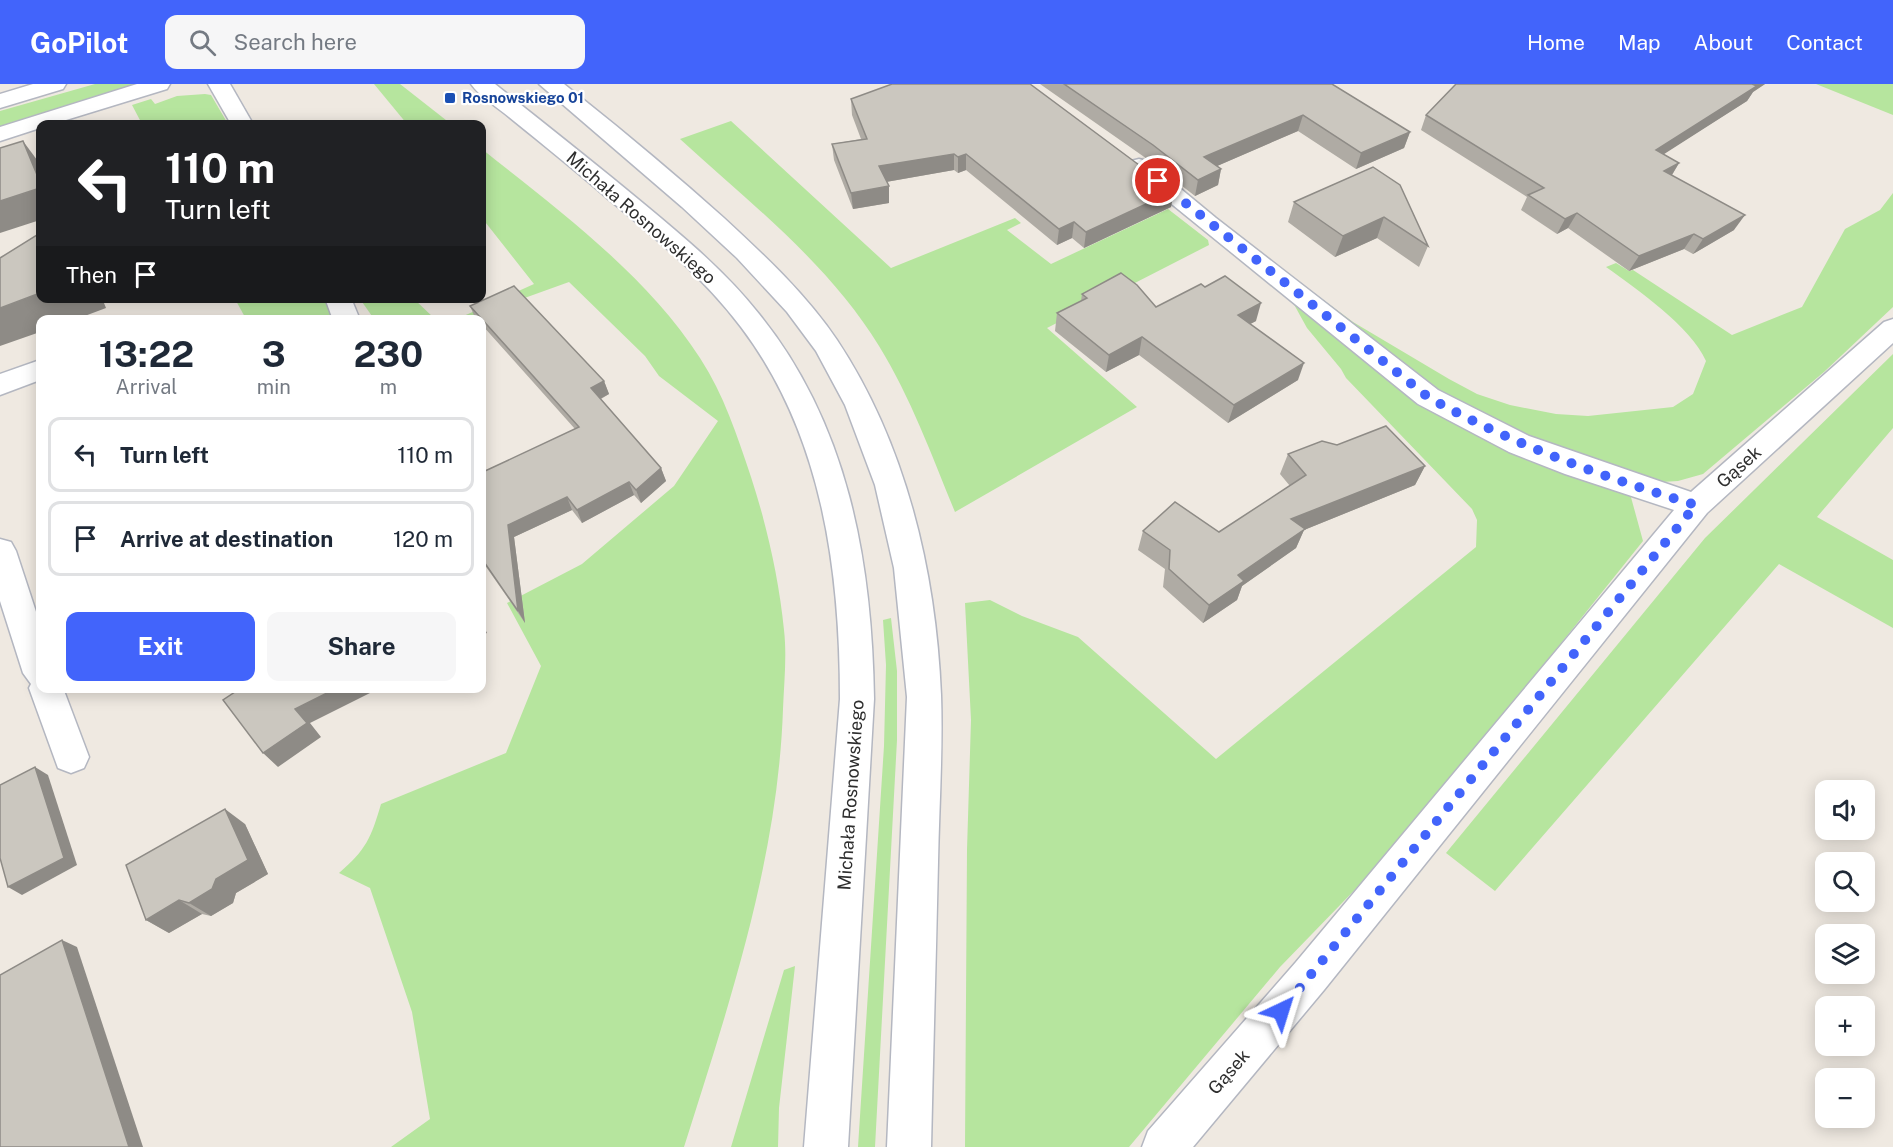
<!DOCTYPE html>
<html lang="en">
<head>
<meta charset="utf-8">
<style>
	body { margin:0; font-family:"Public Sans",sans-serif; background:#f6f6f7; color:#1f2937; height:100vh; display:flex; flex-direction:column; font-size:22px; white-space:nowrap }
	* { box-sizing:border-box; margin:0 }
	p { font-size:20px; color:#747a83 }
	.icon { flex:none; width:33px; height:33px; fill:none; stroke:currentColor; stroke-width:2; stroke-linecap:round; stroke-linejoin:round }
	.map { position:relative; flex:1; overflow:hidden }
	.side { position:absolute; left:36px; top:231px; width:450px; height:378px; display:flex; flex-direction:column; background:#fff; border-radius:12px; box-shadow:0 3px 15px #0003 }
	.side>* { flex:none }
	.top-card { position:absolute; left:36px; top:36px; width:450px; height:183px; border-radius:12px; box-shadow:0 3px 15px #0003; background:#202124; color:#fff; overflow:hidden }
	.fabs { position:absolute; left:1815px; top:696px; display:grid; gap:12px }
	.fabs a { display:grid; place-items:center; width:60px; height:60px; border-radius:12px; background:#fff; box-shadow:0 3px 15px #0003; font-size:30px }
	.pin { position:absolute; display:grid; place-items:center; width:51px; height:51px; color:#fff; margin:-26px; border:3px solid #fff; border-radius:50%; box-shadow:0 2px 6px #0007 }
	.me { position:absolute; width:66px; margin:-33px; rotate:41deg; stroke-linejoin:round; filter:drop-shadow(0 0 4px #0008) }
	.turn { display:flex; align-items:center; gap:21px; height:126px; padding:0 30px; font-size:27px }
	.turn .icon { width:78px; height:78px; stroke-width:2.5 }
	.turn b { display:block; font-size:42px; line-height:51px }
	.then { display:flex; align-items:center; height:57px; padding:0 30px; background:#0003; gap:12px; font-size:22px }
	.eta { display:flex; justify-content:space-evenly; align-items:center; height:102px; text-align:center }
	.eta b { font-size:36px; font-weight:700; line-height:42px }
	.cta { display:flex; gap:12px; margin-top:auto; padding:12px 30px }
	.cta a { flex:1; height:69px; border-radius:12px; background:#4264fb; color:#fff; font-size:24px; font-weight:700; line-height:69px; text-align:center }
	.cta a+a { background:#f6f6f7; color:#1f2937 }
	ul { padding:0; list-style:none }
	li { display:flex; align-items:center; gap:18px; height:75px; margin:0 12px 9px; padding:0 18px; border:3px solid #e0e1e3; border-radius:12px }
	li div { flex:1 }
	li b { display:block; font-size:22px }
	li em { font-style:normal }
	header { display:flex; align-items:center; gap:36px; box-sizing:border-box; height:84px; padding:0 30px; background:#4264fb; color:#fff }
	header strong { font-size:28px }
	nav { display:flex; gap:33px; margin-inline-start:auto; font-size:21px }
	.search { width:420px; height:54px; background:#f6f6f7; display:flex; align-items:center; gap:15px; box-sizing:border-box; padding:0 21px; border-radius:12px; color:#747a83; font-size:22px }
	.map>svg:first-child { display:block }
	.green { fill:#b6e59e }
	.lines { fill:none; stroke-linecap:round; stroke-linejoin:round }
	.minor-casing { stroke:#b4b7c1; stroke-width:3 }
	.tertiary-casing { stroke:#b4b7c1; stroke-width:3 }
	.minor { fill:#fff; fill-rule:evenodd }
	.tertiary { fill:#fff; fill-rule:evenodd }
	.wall { fill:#afaba4 }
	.shaded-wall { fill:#8e8b86 }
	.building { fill:#cbc7bf; stroke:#8e8b86; stroke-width:1.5 }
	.route { stroke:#4264fb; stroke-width:10; stroke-dasharray:0 18 }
	.transit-dot { fill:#1a4fb4; stroke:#fff; stroke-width:2 }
	.labels { text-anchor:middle; stroke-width:4.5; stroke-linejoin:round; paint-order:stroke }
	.far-transit-label { font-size:15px; font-weight:bold; fill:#164399; stroke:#fff; text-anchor:start }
	.street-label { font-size:18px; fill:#2e2e2e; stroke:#fff }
</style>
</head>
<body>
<header>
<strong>GoPilot</strong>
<div class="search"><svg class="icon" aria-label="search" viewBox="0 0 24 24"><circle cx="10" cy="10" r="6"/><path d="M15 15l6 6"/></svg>Search here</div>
<nav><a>Home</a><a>Map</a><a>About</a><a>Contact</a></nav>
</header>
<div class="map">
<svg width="1893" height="1063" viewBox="0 0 1893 1063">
	<rect width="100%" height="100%" fill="#efe9e1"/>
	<g class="green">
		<path d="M95,0h44l-139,43v-16z"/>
		<path d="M374,0h26l51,40h-44z"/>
		<path d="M1816,0h77v31z"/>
		<path d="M205,10l6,1 17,29h-86l-10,-19 19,-6 4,5 22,-8z"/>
		<path d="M731,37l160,147 124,-50 6,5 -14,7 44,34 117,-55 40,31 1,5 -162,83 90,79 -182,105c-23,-56 -44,-114 -76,-166 -50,-82 -129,-143 -199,-207z"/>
		<path d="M482,65c77,62 163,124 218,209 24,37 37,77 51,119 16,49 28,102 33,153 3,26 0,53 -1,79 -5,150 -54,296 -99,438h-293l39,-28 -18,-107 -42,-124 -31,-15c27,-23 32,-35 42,-69l125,-51 35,-87 -34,-63 75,-39 92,-78 44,-65 -59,-45 -14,-20 -76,-74 -50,18 -43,19h-19l77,-35 -52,-66z"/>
		<path d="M1893,109v114l-69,65 -121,102 -25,7 -32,2 -175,-67 -213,-165 95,71 96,57 28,15 33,11 46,9 32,2 85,-9 20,-13 13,-33c-15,-34 -69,-72 -100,-94l10,-4 13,8 4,-1 99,65 70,-28 43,-78 35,-19z"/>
		<path d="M235,215h90l9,20h-88z"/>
		<path d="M360,215h54l21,20h-61z"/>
		<path d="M1291,215l100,78 238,113 14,51 -238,297 -125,129 -151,180h-164l2,-297 4,-130 -6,-117 25,-3 32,16 56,21 138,122 260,-212 1,-27 -5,-11 -126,-131 -5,-9 -34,-41z"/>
		<path d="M1893,270v74l-76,89 76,43v68l-114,-64 -284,327 -49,-38 259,-315z"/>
		<path d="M891,534l6,53v69l-22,407h-17l26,-401 2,-81 -3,-45z"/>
		<path d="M795,882l-16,142 -1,39h-47l53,-177z"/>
	</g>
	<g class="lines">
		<defs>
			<g id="minor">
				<path d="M33,0h33l-3,5 -63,19v-14z"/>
				<path d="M137,0h33l-3,5 -114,35h-13v4l-40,13v-14z"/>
				<path d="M208,0h22l23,40h-22z"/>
				<path d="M1139,75l8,2 69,57 222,172 91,46 162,56 193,-170 9,-3v24l-186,170 -383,477 -131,157h-51l6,-16 148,-169 378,-452 -109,-36 -56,-22 -91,-48 -287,-233 -4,-5 4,-5z"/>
				<path d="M325,214h26l9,22h-27z"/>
				<path d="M40,276v20l-40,15v-21z"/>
				<path d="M0,455l11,3 5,9 24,73v64h23l26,69 -5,11 -13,5 -13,-5 -29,-80 2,-4 -8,-11 -23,-72z"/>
			</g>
			<g id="tertiary">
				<path d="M471,0h24c50,40 100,79 149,120 41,34 82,68 115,110 89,110 113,247 115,385l-26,448h-44l36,-448c0,-130 -18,-265 -99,-372 -37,-49 -86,-90 -134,-129 -32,-28 -65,-54 -98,-81 -12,-10 -29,-20 -38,-33z"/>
				<path d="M539,0h25l15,12c49,39 98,80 145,122 41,38 82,76 113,122 69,104 99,232 104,355 2,55 -2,112 -3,167 -2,95 -5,190 -7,285h-44l20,-450 -13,-129 -19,-83 -30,-80 -29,-54 -29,-39 -50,-54 -55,-51z"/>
			</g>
		</defs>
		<use href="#minor" class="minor-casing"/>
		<use href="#tertiary" class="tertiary-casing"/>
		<use href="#minor" class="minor"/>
		<use href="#tertiary" class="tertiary"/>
	</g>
	<g class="wall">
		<path d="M1040,0h292l78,48 -6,16 -48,21 -58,-38 -81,35 4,3 -3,16 -23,11 -45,-35z"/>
		<path d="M1456,0h309l-12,8 -6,9 -84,53 16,9 -7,12 62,55 -41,24 -9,-5 -55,22 -61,-43 -11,6 -36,-24 6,-13 -106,-67 5,-15z"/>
		<path d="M851,15l320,108 -87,41 -12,-10 -15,7 -91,-75 -8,3 -4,-3 -68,12 3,21 -36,6 -19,-49 -2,-16 29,-5 -9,-24z"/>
		<path d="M1373,83l55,79 -9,21 -42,-29 -42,19 -47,-35 6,-20z"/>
		<path d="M1082,210l74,13 100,14 -6,3 48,56 -70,43 -89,-68 -33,17 -51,-41 2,-18 24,-12z"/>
		<path d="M470,222l134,75 5,13 -8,5 60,69 5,13 -25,22 -7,-8 -52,28 -10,-13 -58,27 11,86 -43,-62v-94l3,4 90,-42 -93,-104v-5h-6z"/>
		<path d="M1288,370l137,12 -10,19 -111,45 -8,18 -54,38 -5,14 -34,23 -40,-36 2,-18 -27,-19 5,-19 76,1 71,-46 -10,-12z"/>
		<path d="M245,740l23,50 -32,19 -3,10 -22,13 -9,-2 -33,19 -23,-13z"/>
	</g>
	<g class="shaded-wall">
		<path d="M1752,0h13l-12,8 -6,9 -100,64 9,-15z"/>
		<path d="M1303,31l-5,16 -97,42 3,-16z"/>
		<path d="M1410,48l-6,16 -48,21 5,-16z"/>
		<path d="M23,57l17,23v18z"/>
		<path d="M954,70v16l-74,13 -1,-17z"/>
		<path d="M966,70v16l-8,3v-16z"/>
		<path d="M1679,79l-9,15 -6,-7z"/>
		<path d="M1221,85l-3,16 -23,11 3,-16z"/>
		<path d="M889,102v17l-36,6 -2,-16z"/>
		<path d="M40,104v32l-40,13v-32z"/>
		<path d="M1174,107l-3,16 -87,41 2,-16z"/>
		<path d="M1577,129l-9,15 -11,6 8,-15z"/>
		<path d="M1745,131l-11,15 -41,24 10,-15z"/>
		<path d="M1384,133l-7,21 -42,19 8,-21z"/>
		<path d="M1074,138l-2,16 -15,7 2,-16z"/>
		<path d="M1694,150l-10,15 -55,22 10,-15z"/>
		<path d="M40,209v5h62l4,10 -32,12h-34v12l-40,14v-38z"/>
		<path d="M1261,219l-5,18 -23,12 5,-18z"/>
		<path d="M1142,253l-3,18 -33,17 3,-17z"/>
		<path d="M1304,279l-6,17 -70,43 6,-18z"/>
		<path d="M604,297l5,13 -13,7 -5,-13z"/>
		<path d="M1425,382l-10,19 -111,45 -8,18 -54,38 -5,14 -34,23 6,-18 82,-86z"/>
		<path d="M661,384l5,13 -25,22 -5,-13z"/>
		<path d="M629,398l5,13 -52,28 -5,-13z"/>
		<path d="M567,413l5,13 -58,27 11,86 -7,-12 -10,-86z"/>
		<path d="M482,539l5,10 -5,2z"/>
		<path d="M337,604h43l-70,35 11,14 -43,30 -15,-14 32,-44z"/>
		<path d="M35,683l13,8 29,90 -55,30 -14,-8z"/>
		<path d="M225,725l20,15 23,50 -32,19 -3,10 -22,13 -22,-13z"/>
		<path d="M179,816l23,14 -33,19 -23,-13z"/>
		<path d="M62,856l15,7 66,200h-14z"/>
	</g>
	<g class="building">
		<path d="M892,0h138l144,107 -88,41 -12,-10 -15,7 -93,-75 -8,3 -4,-3 -75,12 10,20 -38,7 -19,-49 35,-5 -16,-40z"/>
		<path d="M1064,0h268l78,48 -49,21 -58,-38 -99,42 17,12 -23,11 -45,-35z"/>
		<path d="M1456,0h296l5,2 -101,64 23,13 -15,8 81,44 -42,24 -9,-5 -55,22 -62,-43 -12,6 -37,-24 16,-7 -118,-73z"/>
		<path d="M23,57l17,41v6l-40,13v-53z"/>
		<path d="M1373,83l27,18 28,61 -44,-29 -41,19 -49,-34z"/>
		<path d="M40,149v60l-40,15v-50z"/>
		<path d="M1121,189l16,12 19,22 45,-23 4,3 20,-11 36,27 -23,12 66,48 -70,42 -92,-68 -33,18 -52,-42 30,-15 -5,-4z"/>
		<path d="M514,202l90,95 -13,7 70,80 -25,22 -7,-8 -52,28 -10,-13 -59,28 10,86 -36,-52v-92l3,4 94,-44 -109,-121z"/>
		<path d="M1386,342l39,40 -134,53 14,10 -67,46 6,6 -35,24 -40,-36 1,-19 -27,-19 32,-29 44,30 87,-57 -18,-21 34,-13 15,4z"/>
		<path d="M241,604h96l-42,21 12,14 -44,30 -40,-53z"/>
		<path d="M35,683l29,91 -56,29 -8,-29v-73z"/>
		<path d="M225,725l23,51 -32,19 -4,10 -23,14 -10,-3 -33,20 -20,-55z"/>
		<path d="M62,856l67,207h-129v-172z"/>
	</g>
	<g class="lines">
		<path class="route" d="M1158,97l270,216c85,48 175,80 268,108l-415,506"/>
	</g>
	<rect class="transit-dot" x="444" y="8" width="12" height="12" rx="3"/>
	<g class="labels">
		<g class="far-transit-label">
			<text x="462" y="19">Rosnowskiego 01</text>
		</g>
		<g class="street-label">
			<text transform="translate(641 134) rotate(41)" y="6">Michała Rosnowskiego</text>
			<text transform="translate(1739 383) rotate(-42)" y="6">Gąsek</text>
			<text transform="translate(851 711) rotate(-86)" y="6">Michała Rosnowskiego</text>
			<text transform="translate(1229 988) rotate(-49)" y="6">Gąsek</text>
		</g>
	</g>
</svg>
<div class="fabs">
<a><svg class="icon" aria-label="sound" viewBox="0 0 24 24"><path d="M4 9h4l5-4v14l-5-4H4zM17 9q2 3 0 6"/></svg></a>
<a><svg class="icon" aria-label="search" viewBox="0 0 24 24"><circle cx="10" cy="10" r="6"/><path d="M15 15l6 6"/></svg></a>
<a><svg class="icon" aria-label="layers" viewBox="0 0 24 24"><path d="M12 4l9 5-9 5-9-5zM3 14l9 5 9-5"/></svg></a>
<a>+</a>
<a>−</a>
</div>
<div class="pin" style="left:1158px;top:97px;background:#d93025"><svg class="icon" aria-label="arrive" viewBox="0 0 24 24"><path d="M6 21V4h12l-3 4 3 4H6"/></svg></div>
<svg class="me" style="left:1281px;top:927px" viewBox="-20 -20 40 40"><path d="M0-17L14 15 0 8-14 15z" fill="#4264fb" stroke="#fff" stroke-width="4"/></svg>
<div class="top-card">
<div class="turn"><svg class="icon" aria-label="left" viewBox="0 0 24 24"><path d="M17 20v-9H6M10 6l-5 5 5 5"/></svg><div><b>110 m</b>Turn left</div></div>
<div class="then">Then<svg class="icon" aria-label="arrive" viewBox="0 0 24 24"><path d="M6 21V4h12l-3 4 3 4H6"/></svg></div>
</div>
<section class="side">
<div class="eta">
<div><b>13:22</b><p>Arrival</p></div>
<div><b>3</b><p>min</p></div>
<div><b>230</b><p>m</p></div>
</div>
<ul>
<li><svg class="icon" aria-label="left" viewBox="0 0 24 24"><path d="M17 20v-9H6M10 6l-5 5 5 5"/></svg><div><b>Turn left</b></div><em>110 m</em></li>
<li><svg class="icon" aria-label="arrive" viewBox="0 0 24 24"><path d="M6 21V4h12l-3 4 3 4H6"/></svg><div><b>Arrive at destination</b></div><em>120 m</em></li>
</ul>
<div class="cta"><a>Exit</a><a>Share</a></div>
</section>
</div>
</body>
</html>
